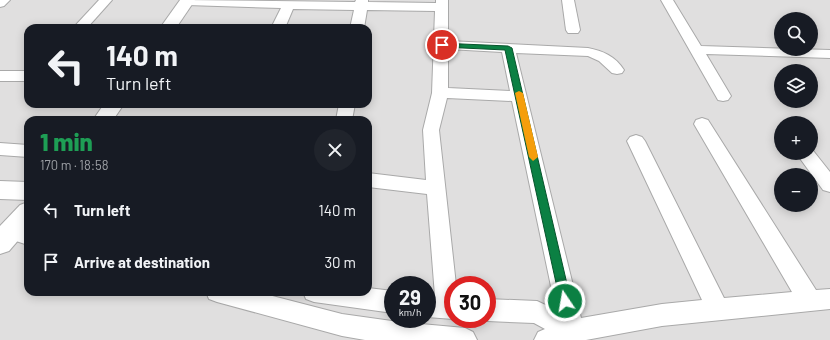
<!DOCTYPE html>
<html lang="en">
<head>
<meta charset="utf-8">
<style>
	body { margin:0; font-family:Barlow,sans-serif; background:#20242c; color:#f1f3f6; height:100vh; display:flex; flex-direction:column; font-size:15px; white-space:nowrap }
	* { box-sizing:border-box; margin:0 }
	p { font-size:13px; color:#9ea1a6 }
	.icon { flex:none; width:22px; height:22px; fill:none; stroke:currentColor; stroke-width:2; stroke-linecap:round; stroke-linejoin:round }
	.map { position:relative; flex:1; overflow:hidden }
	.details { position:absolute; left:24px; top:116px; width:348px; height:180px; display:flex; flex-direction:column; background:#171b24; border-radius:12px; box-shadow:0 2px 10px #0003 }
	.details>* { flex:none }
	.banner { position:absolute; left:24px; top:24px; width:348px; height:84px; border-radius:12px; box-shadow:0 2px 10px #0003; background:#171b24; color:#f1f3f6; overflow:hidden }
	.controls { position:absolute; left:774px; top:12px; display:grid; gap:8px }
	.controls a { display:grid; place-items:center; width:44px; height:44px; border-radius:50%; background:#171b24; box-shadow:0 2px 10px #0003; font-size:20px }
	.speed { position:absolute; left:384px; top:276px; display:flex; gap:8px; font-size:20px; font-weight:700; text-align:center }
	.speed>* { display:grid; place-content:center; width:52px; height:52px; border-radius:50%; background:#171b24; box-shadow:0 2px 10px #0003; line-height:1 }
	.speed small { font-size:10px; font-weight:400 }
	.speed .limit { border:6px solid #d22; background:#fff; color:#111 }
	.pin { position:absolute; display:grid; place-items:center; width:34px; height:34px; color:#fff; margin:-17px; border:2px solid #fff; border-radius:50%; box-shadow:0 1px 4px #0007 }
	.me { position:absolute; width:44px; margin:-22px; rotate:348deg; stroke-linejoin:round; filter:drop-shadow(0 0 3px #0008) }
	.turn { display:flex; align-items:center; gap:14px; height:84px; padding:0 16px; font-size:18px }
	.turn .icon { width:52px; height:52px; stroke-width:2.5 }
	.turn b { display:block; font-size:28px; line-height:34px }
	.round { display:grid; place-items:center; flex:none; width:42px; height:42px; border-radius:21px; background:#20242c }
	.headline { display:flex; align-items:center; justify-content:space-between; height:68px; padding:0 16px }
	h1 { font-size:24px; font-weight:800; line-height:30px; color:#1e9e55 }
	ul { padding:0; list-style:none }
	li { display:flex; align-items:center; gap:12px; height:52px; padding:0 16px }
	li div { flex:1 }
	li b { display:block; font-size:15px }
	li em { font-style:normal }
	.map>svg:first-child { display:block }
	.residential { fill:#e0dfdf; fill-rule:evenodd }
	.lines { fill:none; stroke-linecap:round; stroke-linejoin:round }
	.minor-casing { stroke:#a9a9a9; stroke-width:2 }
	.tertiary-casing { stroke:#a9a9a9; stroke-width:2 }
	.minor { fill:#fff; fill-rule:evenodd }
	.tertiary { fill:#fff; fill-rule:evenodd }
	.route { fill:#0b8043; stroke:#07532c }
	.slow { fill:#f59e0b }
</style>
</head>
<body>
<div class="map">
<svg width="830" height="340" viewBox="0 0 830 340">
	<rect width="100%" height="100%" fill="#f2efe9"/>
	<path class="residential" d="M0,0h830v340h-830zM781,19h30v30h-30zM28,28h340v76h-340zM781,71h30v30h-30zM28,120h340v172h-340zM781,123h30v30h-30zM781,175h30v30h-30zM393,285h34v34h-34zM453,285h34v34h-34z"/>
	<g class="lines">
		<defs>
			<g id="minor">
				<path d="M0,0h10l-6,6 -4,1z"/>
				<path d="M99,0h13l-25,28h-14z"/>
				<path d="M182,0l173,2 1,-2h12v2l68,1v-3h12v41l140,7c15,3 27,8 36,22l-2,3 -5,1 -5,-1 -13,-12 -11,-5 -72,-3 65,265 81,-14 40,-4 -75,-159 3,-4 6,-2 6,2 3,4 79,157 68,-6 -98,-168 2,-4 6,-2 6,2 108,170 14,-1v20l-168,17 -76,14h-52l4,-8 7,-3 -11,-6 -47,-2 -5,-2h5v-20l50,2 19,9 -44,-209 -65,-3 -8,32 17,155h-3v34l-26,-2v-22l8,1 -8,-102 -59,-7v-14l58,7 -3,-50 9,-37 3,-82 -68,-1 -3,18h-14l4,-18 -61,-1 -8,19h-14l10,-20 -94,-3 -4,-1zM448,49l54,3 8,39 -62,-3z"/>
				<path d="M562,0h12l6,30 -2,3h-10l-2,-3z"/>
				<path d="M661,0h12l28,46 129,4v8l-124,-4 25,42 -3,4 -5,1 -5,-1z"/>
				<rect x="0" y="71" width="28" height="10"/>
				<path d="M339,104h16l-3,16h-16z"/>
				<path d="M0,143l28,2v12l-28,-2z"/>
				<path d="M811,148l19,24v20l-7,-2 -27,-37h15z"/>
				<path d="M11,223l17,4v18l-24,-8 -3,-6 3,-6z"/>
				<path d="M368,288l25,3v22l-79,-11 -8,-3 -3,-7h65z"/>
				<path d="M206,292h51l85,22 57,8 66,6 8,4 4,8h-112l-23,-4 -125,-34 -8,-3z"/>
			</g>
			<g id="tertiary">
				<path d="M180,0h15l-19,28h-16z"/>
				<path d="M104,104h20l-11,16h-20z"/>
				<path d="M0,181l28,1v18l-28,-1z"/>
				<path d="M28,202v27l-19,22 -9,3v-28l20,-21z"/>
			</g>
		</defs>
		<use href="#minor" class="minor-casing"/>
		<use href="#tertiary" class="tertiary-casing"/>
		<use href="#minor" class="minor"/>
		<use href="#tertiary" class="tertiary"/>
	</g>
	<path class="route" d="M439,43l69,3 4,2 59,253 -2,4 -4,2 -4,-2 -1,-4 -55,-251 -63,-3 -3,-1z"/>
	<path class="slow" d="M519,91l4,2 15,64 -5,4 -4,-4 -14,-64z"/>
</svg>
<div class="controls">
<a><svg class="icon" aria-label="search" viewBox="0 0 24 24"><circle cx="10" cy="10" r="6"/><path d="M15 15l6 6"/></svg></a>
<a><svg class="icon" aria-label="layers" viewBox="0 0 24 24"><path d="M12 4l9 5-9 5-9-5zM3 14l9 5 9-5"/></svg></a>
<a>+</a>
<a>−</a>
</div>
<div class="speed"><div>29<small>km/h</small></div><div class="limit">30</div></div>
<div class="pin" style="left:442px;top:45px;background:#d93025"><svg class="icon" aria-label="arrive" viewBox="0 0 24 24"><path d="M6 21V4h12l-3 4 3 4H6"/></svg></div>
<svg class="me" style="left:565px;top:301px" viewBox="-20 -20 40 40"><circle r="17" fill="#0b8043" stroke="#fff" stroke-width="3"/><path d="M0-11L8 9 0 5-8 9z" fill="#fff"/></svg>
<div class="banner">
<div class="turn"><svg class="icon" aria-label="left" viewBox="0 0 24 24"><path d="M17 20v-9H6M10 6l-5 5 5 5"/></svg><div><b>140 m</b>Turn left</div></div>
</div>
<section class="details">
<div class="headline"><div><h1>1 min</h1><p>170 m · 18:58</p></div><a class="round"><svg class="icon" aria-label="close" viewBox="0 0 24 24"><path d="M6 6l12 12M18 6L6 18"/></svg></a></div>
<ul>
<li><svg class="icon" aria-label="left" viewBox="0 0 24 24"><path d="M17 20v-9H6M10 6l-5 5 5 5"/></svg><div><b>Turn left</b></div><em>140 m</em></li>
<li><svg class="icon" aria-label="arrive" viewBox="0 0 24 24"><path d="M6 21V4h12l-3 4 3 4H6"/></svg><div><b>Arrive at destination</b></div><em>30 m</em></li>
</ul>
</section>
</div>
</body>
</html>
